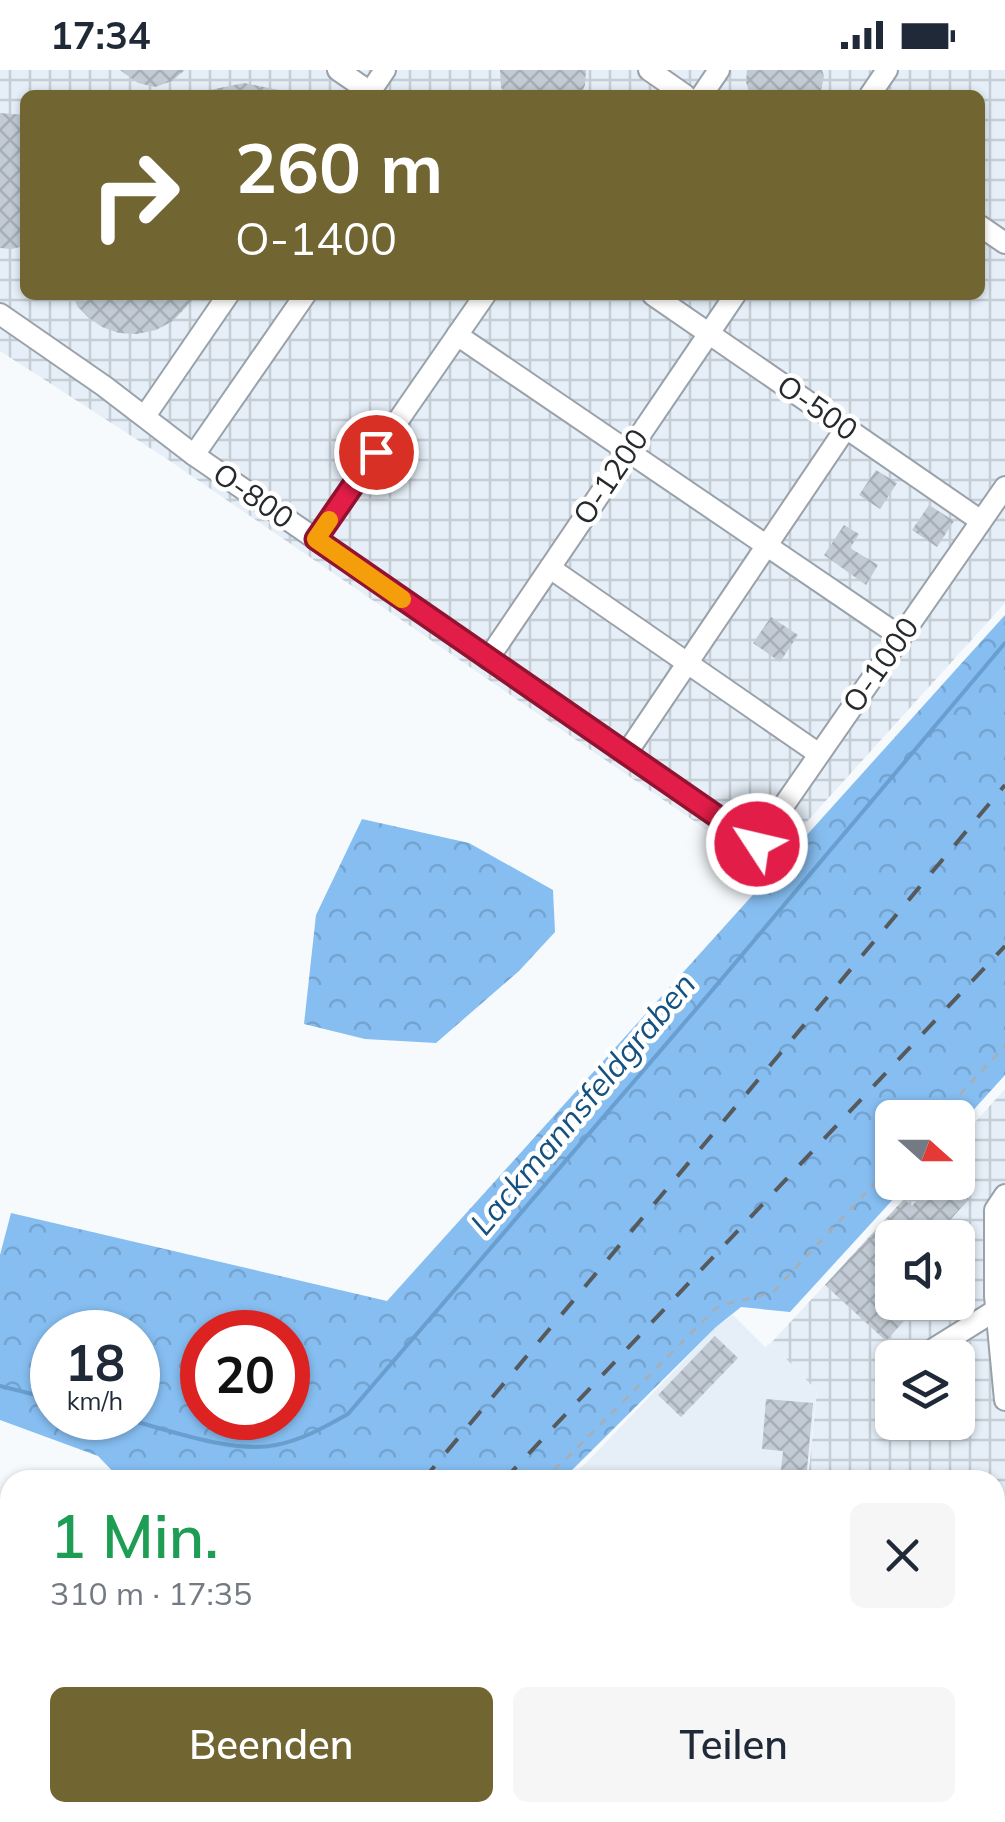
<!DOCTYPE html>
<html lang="de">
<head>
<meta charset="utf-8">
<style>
	body { margin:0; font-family:Mulish,sans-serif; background:#f6f6f7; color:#1f2937; height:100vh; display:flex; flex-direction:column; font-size:38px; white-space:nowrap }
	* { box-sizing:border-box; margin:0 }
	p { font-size:32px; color:#747a83 }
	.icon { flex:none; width:55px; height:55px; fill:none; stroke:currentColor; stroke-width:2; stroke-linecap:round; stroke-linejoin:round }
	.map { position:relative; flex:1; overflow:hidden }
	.sheet { position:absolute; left:0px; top:1400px; width:1005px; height:352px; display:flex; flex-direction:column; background:#fff; border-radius:30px 30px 0 0; box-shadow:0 2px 8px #0004 }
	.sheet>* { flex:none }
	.top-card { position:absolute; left:20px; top:20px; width:965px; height:210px; border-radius:15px; box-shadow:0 2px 8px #0004; background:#716532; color:#fff; overflow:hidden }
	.needle { width:65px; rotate:111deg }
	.tools { position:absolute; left:875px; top:1030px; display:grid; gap:20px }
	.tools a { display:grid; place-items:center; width:100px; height:100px; border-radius:15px; background:#fff; box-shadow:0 2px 8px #0004; font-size:50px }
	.speed { position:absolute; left:30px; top:1240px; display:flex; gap:20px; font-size:50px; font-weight:700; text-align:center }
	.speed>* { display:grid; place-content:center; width:130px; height:130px; border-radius:50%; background:#fff; box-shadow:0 2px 8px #0004; line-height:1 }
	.speed small { font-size:25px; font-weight:400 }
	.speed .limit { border:15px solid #d22; background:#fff; color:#111 }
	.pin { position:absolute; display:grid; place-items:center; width:85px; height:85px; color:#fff; margin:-42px; border:5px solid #fff; border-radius:50%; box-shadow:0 2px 10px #0007 }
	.me { position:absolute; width:110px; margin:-55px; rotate:305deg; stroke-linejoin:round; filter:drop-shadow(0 0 8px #0008) }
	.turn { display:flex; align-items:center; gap:35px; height:210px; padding:0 50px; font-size:45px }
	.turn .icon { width:130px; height:130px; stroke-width:2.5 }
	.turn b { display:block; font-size:70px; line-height:85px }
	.round { display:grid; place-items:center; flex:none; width:105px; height:105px; border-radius:15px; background:#f6f6f7 }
	.summary { display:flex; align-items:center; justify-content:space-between; height:170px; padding:0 50px }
	h1 { font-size:60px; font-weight:600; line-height:75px; color:#1e9e55 }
	.button { display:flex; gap:20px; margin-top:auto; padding:20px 50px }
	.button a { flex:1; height:115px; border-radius:15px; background:#716532; color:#fff; font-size:40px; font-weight:600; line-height:115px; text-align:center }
	.button a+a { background:#f6f6f7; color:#1f2937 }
	.status { display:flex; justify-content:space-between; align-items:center; height:70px; padding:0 50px; background:#fff; direction:ltr }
	.status svg { height:28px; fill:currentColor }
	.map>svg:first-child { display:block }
	.built { fill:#e6eff8 }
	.industrial { fill:url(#industrial-grid); fill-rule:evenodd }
	.forest { fill:url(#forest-crowns); fill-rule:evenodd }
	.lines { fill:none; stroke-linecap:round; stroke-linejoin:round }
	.stream { stroke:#689fd0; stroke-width:4 }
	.building { fill:url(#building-cross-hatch) }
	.minor-casing { stroke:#99a1aa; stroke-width:24 }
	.path { stroke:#aaaeb1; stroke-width:2.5; stroke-dasharray:8 8; stroke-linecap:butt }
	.minor { stroke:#fff; stroke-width:20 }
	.rail { stroke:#565a5d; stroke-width:4; stroke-dasharray:18 18; stroke-linecap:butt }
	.route-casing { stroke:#92132f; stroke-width:25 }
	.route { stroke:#e11d48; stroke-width:18 }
	.slow { stroke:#f59e0b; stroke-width:18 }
	.labels { text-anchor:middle; stroke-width:9; stroke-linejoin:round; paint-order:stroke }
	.street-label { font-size:30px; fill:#272a2d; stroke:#fff }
	.water-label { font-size:32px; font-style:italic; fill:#145180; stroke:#fff }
</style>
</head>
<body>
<div class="status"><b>17:34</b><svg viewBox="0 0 49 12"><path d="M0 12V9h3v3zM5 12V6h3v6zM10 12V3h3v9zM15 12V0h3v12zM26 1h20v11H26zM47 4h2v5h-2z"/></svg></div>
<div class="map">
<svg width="1005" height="1752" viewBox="0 0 1005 1752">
	<defs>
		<pattern id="industrial-grid" width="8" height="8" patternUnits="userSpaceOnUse" patternTransform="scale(2.5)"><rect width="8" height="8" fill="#e6eff8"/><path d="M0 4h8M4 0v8" fill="none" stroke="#c5cdd5"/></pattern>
		<pattern id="forest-crowns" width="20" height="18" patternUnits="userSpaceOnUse" patternTransform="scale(2.5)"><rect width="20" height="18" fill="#86bef1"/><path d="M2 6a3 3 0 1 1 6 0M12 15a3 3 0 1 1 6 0" fill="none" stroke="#74a3cf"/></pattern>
		<pattern id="building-cross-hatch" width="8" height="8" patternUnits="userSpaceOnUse" patternTransform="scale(2.5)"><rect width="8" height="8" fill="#c2cbd4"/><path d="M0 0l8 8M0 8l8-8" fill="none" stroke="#a7aeb6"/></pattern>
	</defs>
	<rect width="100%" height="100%" fill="#f6fafd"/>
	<g class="built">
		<path d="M733,1245l32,32 6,-4 46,48 -10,89h-241l21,-18 129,-135z"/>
		<path d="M221,1742l588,1 -3,9h-594z"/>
	</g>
	<g class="industrial">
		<path d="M0,0h1005v533l-241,266 -597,-410 -167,-108zM25,25h955v200h-955z"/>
		<path d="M1005,1019v503l-5,3 5,10 -10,8v-133h-187l9,-89 -46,-48 148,-160 39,-1v-41zM892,1168h66v64h-66zM892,1288h66v64h-66z"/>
	</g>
	<g class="forest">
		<path d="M1005,545v460l-47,52v-9h-66v64l16,1 -118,129 -49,-5 -25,20 -154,153h-441l-23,-24 -98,-36v-165l11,-42 376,88zM52,1262h86v86h-86zM202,1262h86v86h-86z"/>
		<path d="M362,749l107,24 84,47 2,42 -36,39 -83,72 -71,-4 -61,-15 12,-109z"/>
		<path d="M83,1743v-1l138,1 -10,9h-137z"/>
	</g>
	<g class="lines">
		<g class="stream">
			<path d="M0,1316l52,13"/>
			<path d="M122,1348c45,11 109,36 154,27 26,-5 49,-18 72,-31l356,-414 301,-357"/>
		</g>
	</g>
	<g class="building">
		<path d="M120,0h65l-13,11 -17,6 -17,-4z"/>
		<path d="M500,0h86l-1,15 -4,10h-76l-4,-8z"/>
		<path d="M747,0h75l2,6 -4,19h-70l-4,-13z"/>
		<path d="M244,13l35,7 -1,5h-68v-5z"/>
		<path d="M0,43l25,2v131l-14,3 -11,-1z"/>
		<path d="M72,225h125l-24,26 -17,9 -19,4 -18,-1 -17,-6 -14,-10 -10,-10z"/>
		<path d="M876,400l21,13 -17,26 -21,-14z"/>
		<path d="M929,435l25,16 -17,26 -25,-17z"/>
		<path d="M844,455l15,9 -9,14 28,17 -12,20 -42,-30z"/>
		<path d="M771,547l27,18 -18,27 -27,-19z"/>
		<path d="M933,1112l17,1 19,16 -35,39h-42v64h29l-35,39 -61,-56 79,-86 8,7z"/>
		<path d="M715,1266l23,22 -57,59 -23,-22z"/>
		<path d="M766,1329l47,4 -7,77h-26l3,-29 -21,-2z"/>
	</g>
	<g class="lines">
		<defs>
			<g id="minor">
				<path d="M338,0l32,22"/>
				<path d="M649,0l36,25"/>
				<path d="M368,25l17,-25"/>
				<path d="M702,25l17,-25"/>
				<path d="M870,25l17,-25"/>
				<path d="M980,156l25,17"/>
				<path d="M653,225l328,226"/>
				<path d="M0,244l104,72 90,69 563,389 248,-357"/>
				<path d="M457,265l444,302"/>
				<path d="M145,346l83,-121"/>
				<path d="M194,385l111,-160"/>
				<path d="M316,469l169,-244"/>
				<path d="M550,498l269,186"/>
				<path d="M488,589l247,-364"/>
				<path d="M626,684l220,-326"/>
				<path d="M1005,1125l-10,15v86l10,104"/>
				<path d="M929,1288l6,-10 61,-38"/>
				<path d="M936,1352l1,2"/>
				<path d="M995,1567l10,-8"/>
				<path d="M422,1742l6,10"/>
				<path d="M736,1742l12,10"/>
				<path d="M602,1747l3,5"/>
				<path d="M820,1752l3,-10"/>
			</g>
		</defs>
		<use href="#minor" class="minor-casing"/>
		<g class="path">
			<path d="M938,1048l67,-72"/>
			<path d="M542,1410l26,-23 147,-148c19,-10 40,-9 59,-18l118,-126"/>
			<path d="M995,1695l10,-2"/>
			<path d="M198,1752l9,-10"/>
		</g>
		<use href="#minor" class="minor"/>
		<g class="rail">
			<path d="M423,1410l582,-695"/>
			<path d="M504,1410l501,-534"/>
			<path d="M143,1752l7,-10"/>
			<path d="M171,1752l9,-10"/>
		</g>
	</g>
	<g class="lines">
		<defs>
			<path id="route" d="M376,382l-60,87 441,305"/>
		</defs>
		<use href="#route" class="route-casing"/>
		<use href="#route" class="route"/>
		<path class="slow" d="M329,450l-13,19 86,60"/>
	</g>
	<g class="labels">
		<g class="street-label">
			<text transform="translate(817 338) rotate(35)" y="10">O-500</text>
			<text transform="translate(611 407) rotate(-56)" y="10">O-1200</text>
			<text transform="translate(253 426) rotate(35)" y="10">O-800</text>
			<text transform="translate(881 595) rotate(-55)" y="10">O-1000</text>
		</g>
		<g class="water-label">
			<text transform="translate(583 1034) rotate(-50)" y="11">Lackmannsfeldgraben</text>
		</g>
	</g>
</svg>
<div class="tools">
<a><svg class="needle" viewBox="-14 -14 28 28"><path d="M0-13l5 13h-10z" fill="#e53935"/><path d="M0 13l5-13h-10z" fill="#747a83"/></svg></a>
<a><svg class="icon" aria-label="sound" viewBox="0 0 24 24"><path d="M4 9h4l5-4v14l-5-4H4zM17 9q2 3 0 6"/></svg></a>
<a><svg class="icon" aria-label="layers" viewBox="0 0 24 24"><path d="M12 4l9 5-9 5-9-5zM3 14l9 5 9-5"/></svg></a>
</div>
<div class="speed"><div>18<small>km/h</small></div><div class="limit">20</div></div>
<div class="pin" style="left:376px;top:382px;background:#d93025"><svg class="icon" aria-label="arrive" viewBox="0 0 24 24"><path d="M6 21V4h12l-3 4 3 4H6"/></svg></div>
<svg class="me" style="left:757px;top:774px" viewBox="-20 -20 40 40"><circle r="17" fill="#e11d48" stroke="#fff" stroke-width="3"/><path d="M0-11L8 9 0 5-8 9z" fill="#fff"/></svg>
<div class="top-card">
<div class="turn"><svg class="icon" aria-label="right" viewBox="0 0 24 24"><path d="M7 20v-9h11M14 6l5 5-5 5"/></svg><div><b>260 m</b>O-1400</div></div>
</div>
<section class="sheet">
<div class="summary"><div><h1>1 Min.</h1><p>310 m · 17:35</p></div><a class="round"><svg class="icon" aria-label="close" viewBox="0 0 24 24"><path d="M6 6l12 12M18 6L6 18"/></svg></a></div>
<div class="button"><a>Beenden</a><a>Teilen</a></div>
</section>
</div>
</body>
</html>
